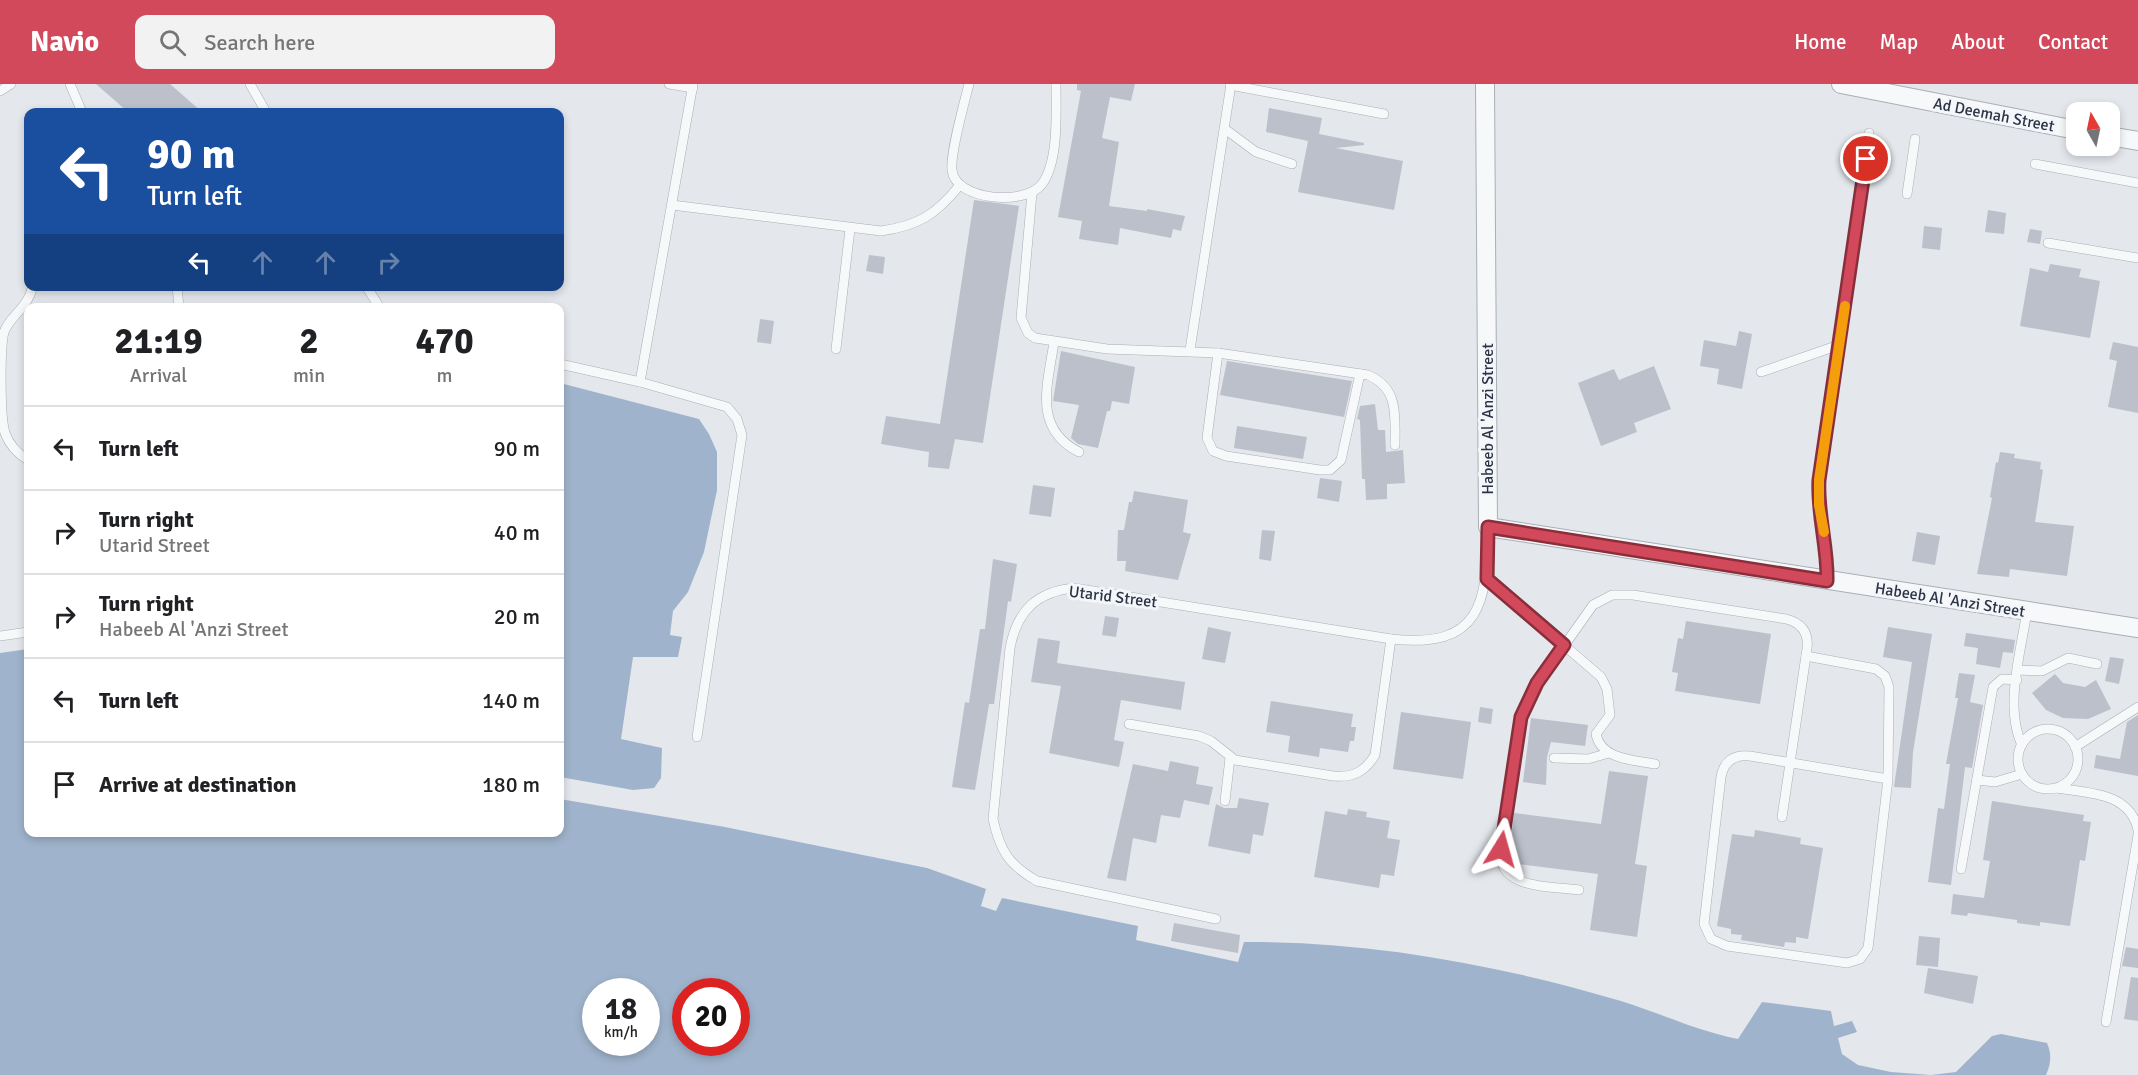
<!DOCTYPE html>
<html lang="en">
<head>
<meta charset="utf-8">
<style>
	body { margin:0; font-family:Signika,sans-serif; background:#f2f2f2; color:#202124; height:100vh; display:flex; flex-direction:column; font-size:22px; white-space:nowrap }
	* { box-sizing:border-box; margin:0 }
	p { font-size:20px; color:#757577 }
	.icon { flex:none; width:33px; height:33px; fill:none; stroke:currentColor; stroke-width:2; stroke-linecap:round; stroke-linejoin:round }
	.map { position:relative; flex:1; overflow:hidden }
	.drawer { position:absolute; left:24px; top:219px; width:540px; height:534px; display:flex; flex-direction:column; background:#fff; border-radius:12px; box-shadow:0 3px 9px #0003 }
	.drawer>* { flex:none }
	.hud { position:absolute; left:24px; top:24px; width:540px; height:183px; border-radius:12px; box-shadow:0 3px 9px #0003; background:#1a4fa0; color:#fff; overflow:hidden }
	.needle { width:39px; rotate:351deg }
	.controls { position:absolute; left:2066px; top:18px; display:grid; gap:12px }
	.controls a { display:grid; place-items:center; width:54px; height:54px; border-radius:12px; background:#fff; box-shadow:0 3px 9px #0003; font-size:30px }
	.speed { position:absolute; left:582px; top:894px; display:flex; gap:12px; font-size:30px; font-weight:700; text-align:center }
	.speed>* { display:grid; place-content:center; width:78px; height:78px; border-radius:50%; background:#fff; box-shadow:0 3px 9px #0003; line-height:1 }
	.speed small { font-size:15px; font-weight:400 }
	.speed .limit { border:9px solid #d22; background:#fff; color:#111 }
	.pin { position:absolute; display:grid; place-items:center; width:51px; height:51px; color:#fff; margin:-26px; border:3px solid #fff; border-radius:50%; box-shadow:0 2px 6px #0007 }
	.me { position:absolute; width:66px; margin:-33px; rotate:8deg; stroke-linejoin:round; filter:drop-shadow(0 0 4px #0008) }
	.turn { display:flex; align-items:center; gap:21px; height:126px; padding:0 24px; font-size:27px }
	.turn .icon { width:78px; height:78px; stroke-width:2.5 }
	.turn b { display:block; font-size:42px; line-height:51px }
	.lanes { display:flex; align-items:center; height:57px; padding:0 24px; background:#0003; justify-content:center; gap:30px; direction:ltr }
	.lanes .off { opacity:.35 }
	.eta { display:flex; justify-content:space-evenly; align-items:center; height:102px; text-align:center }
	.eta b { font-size:36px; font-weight:800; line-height:42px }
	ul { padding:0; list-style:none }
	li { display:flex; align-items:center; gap:18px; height:84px; padding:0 24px; border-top:2px solid #e0e0e0 }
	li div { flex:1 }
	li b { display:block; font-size:22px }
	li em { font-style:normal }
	header { display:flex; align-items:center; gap:36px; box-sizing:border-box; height:84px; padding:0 30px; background:#d1495b; color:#fff }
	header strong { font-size:28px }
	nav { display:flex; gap:33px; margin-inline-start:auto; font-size:21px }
	.search { width:420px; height:54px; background:#f2f2f2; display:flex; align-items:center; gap:15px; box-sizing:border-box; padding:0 21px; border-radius:12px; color:#757577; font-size:22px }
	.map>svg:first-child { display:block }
	.water { fill:#9fb4cc; fill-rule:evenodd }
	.building { fill:#bbc0ca }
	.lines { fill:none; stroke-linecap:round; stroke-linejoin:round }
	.service-casing { stroke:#a9aeb7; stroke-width:10 }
	.minor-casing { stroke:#a9aeb7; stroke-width:20 }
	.service { stroke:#f7f8fa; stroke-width:9 }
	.minor { stroke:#f7f8fa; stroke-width:18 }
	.route-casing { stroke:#882f3b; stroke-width:15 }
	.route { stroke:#d1495b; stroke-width:10 }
	.slow { stroke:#f59e0b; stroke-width:10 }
	.labels { text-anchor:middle; stroke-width:6; stroke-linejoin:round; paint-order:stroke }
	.street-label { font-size:16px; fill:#2b3445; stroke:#f4f6f9 }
</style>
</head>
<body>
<header>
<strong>Navio</strong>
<div class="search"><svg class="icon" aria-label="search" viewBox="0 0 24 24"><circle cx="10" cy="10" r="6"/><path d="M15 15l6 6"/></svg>Search here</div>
<nav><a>Home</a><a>Map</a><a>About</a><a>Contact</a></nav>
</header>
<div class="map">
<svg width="2138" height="991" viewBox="0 0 2138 991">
	<rect width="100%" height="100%" fill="#e4e7ec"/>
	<g class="water">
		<path d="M560,299l139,36 10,15 8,18v38l-13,62 -16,40 -15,19 -3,24 12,2 -4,20h-45l-12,82 41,9 -1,30 -7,10 -21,2 -73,-13z"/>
		<path d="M28,565v183h532v-33l165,28 202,41 59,21 -5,17 15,5 6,-13 136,28 -2,14 102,22 6,-20c127,-1 255,23 377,59 39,12 76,30 117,38l24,-37 69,9 3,15 18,-5 5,11 -19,6 4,16 16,11 33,7 40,3 25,-3 36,-36 9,-2 46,9c5,11 4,21 -1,32h-2046v-422zM596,908h50v50h-50zM686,908h50v50h-50z"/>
	</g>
	<g class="building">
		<path d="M96,0h74l32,28h-74z"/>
		<path d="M1077,0h58l-4,17 -21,-4 -8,41 17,4 -10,64 38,5v-2l38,7 -4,15 -8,-2 -2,9 -51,-10 -2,17 -39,-6 3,-18 -24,-4 23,-126 -4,-1z"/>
		<path d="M1269,24l53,10 -3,16 45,9v2l-28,3 67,13 -9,49 -96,-18 10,-51 -42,-9z"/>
		<path d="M974,116l45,6 -36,237 -28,-4 -6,30 -21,-2 1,-15 -48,-8 5,-28 54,8z"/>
		<path d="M1988,126l18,3 -2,21 -19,-2z"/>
		<path d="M1924,142l18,2 -2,22 -18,-2z"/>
		<path d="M2030,145l12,2 -2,13 -13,-2z"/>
		<path d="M869,171l16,2 -2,17 -17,-3z"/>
		<path d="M2050,180l31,5 -2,8 21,4 -10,57 -70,-12 10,-58 18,4z"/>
		<path d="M760,235l14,2 -3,23 -14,-2z"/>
		<path d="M1739,247l13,3 -10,55 -25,-5 2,-15 -19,-3 4,-26 32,6z"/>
		<path d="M2113,258l25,5v66l-30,-6 9,-46 -8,-2z"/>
		<path d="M1061,267l74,16 -6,37 -17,-3 -2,10h-3l-9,37 -20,-4 -7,-6 8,-33 -26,-4z"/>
		<path d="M1227,277l125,20 -8,36 -124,-22z"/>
		<path d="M1654,282l17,43 -37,14 3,9 -36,14 -23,-63 36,-14 5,11z"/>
		<path d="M1375,320l3,26h7l1,22 17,-2 2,33 -18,1v15l-21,1 -1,-21h-3l-2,-59 -3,-1 3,-13z"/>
		<path d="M1237,342l70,11 -4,22 -69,-11z"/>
		<path d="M2000,368l15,2 -1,4 27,4 -1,7 3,1 -8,52 39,4 -7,50 -57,-7 -1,8 -32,-3 15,-76 -2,-1 6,-35 2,1z"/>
		<path d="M1320,394l22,3 -3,21 -22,-4z"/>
		<path d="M1033,401l22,3 -4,29 -22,-3z"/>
		<path d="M1134,407l54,9 -5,32 8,2 -13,46 -53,-9 1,-10h-9l1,-31h6l5,-28h3z"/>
		<path d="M1262,446l13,1 -4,30 -12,-2z"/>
		<path d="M1917,448l23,4 -5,29 -23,-4z"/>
		<path d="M993,475l24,5 -6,38 -3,-1 -14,103h-5l-14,86 -23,-3 13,-85 4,1 11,-74h5z"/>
		<path d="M1105,532l14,2 -3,19 -14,-2z"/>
		<path d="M1686,537l85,13 -11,70 -85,-13 3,-18 -6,-1 6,-34 5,1z"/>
		<path d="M1208,543l23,5 -6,31 -23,-4z"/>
		<path d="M1888,543l44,7 -19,118 -2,36 -17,-1 18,-125 -29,-5z"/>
		<path d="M1966,549l49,7 -2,13 -10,-1 -3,16 -24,-4 2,-16 -14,-2z"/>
		<path d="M1038,554l22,3 -3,22 128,19 -4,28 -60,-10 -7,40 10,2 -5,25 -70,-14 12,-67 -30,-4z"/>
		<path d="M2110,573l14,2 -5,25 -14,-3z"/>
		<path d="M1959,589l16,2 -5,27 13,3 -11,63 -7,-1 -14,118 -23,-3 10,-74 6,1 6,-45h-4l12,-66h-3z"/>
		<path d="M2055,590l8,9 22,4 11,-7 15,29 -23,10 -25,-1 -17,-8 -14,-17z"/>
		<path d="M1271,617l82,13 -2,13h5l-2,14h-4l-2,11 -28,-4 -1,9 -31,-5 2,-16 -24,-4z"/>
		<path d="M1480,623l13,2 -2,15 -13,-2z"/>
		<path d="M1401,628l70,10 -8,57 -70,-10z"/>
		<path d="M2138,631v61l-44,-8 2,-13 24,4 7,-37z"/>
		<path d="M1531,634l57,7 -3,21 -34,-4 -4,15 -1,28 -23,-3z"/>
		<path d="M1170,677l29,6 -3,17 17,3 -4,18 -25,-5 -4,18 -19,-3 -5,28 -23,-5 -7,43 -19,-3 26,-114 35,7z"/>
		<path d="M1609,687l39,5 -13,88 12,2 -10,71 -47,-7 8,-56 -88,-11 -1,-3 5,-47 87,11z"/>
		<path d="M1239,714l30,5 -6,33 -10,-2 -3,20 -42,-8 8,-42 8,4h13z"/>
		<path d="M1992,717l92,14 -1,6 8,1 -6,39 -5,-1 -10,66 -30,-4v4l-23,-3v-3l-49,-7 -1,3 -16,-2 2,-20 31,4 6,-37 -7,-1z"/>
		<path d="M1348,725l19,3 -1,5 24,4 -3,17 13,2 -6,36 -13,-2 -2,14 -65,-11 11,-66 22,4z"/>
		<path d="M1755,746l46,8 -1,6 23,4 -15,91 -12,-2v6l-11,-1 -1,5 -43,-7 1,-5 -11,-1v-5l-14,-3 15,-92 22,3z"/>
		<path d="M1174,839l66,12 -2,18 -67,-12z"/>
		<path d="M1919,852l21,2 -2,29 -22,-2z"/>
		<path d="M2126,863l12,2v19l-16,-2z"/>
		<path d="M1928,884l50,8 -5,28 -49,-11z"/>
		<path d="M2131,893l7,1v43l-14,-2z"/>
	</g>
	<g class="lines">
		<defs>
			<g id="service">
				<path d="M70,0l12,28"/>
				<path d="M250,0l16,28"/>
				<path d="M669,0l24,4"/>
				<path d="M969,0c-5,20 -19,69 -17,86 3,31 74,36 90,14 17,-23 14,-72 14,-100"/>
				<path d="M1230,1l154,29"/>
				<path d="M0,7l11,-7"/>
				<path d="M1225,45l31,23 36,12"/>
				<path d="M2035,80l103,19"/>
				<path d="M1032,109l-11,125 7,15 7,5 72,11 111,4 150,22c31,13 27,41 27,70"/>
				<path d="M1907,110l8,-55"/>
				<path d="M672,121l209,26c36,-5 55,-16 78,-45"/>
				<path d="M2048,159l90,15"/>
				<path d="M177,202l2,22"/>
				<path d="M366,202l14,22"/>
				<path d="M1054,258c-6,42 -22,86 25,110"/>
				<path d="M836,265l14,-120"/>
				<path d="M1190,266l41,-266"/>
				<path d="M1218,269l-11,85 6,13 13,5 94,14h10l11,-10 19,-86"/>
				<path d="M560,280l80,18 87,25 10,12 5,16 -45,302"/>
				<path d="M1761,288l78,-27"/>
				<path d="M640,298l53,-298"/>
				<path d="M28,376c-10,-6 -19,-16 -23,-27 -5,-16 -5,-86 -1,-101 7,-18 23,-22 29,-46"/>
				<path d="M1487,495l114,98 6,12 3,26 -14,19c5,26 39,26 59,30"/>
				<path d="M1827,497c1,-34 -10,-67 -8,-101l50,-347"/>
				<path d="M0,552l28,-4"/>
				<path d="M1806,572l70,13 9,7 4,11 -1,92 -20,169 -8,11 -13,4 -120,-17 -16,-7 -7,-15 1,-9 16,-138c3,-16 13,-23 29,-21l138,23"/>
				<path d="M2018,586l24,1 26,-13 29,6"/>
				<path d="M1129,640l70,12 12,5 24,19 98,16c19,2 32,-4 42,-21l16,-116"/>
				<circle cx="2048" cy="675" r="30"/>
				<path d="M2022,661c-18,-38 -1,-94 5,-134"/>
				<path d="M2075,663l63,-40"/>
				<path d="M1554,674l34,1 21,-6"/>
				<path d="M1977,696l18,2 27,-8"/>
				<path d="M2057,704c31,5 73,4 81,42"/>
				<path d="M1225,717l5,-43"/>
				<path d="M1961,785l32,-182 9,-8 15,1"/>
				<path d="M1579,806c-27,-4 -74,0 -79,-34l18,-127 12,-35 63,-89 19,-10h21l153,24c16,4 23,14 21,30l-25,168"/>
				<path d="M1216,835l-179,-38c-28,-16 -37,-30 -44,-62l17,-171c7,-37 26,-56 64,-60l317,51c91,10 96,-36 97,-112"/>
				<path d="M2106,938l32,-187"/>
			</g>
			<g id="minor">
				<path d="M1485,0l3,443 650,101"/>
				<path d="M1841,0l235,46"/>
				<path d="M2109,52l29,5"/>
			</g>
		</defs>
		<use href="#service" class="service-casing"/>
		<use href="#minor" class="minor-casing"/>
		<use href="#service" class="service"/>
		<use href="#minor" class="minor"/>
	</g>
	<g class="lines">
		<defs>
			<path id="route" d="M1501,765l20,-132 16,-34 27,-38 -77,-66 1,-52 339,54c1,-34 -10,-67 -8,-101l47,-321"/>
		</defs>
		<use href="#route" class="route-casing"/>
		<use href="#route" class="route"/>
		<path class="slow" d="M1824,448l-5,-27v-25l26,-174"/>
	</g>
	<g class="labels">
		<g class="street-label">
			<text transform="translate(1994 30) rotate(11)" y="6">Ad Deemah Street</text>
			<text transform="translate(1487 335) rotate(-90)" y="6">Habeeb Al 'Anzi Street</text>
			<text transform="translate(1113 512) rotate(7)" y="6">Utarid Street</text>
			<text transform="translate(1950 515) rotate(9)" y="6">Habeeb Al 'Anzi Street</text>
		</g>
	</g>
</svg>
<div class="controls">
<a><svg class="needle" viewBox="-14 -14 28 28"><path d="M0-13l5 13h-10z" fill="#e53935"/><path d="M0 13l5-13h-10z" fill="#757577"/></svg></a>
</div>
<div class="speed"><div>18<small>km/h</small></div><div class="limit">20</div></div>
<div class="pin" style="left:1866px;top:75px;background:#d93025"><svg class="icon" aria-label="arrive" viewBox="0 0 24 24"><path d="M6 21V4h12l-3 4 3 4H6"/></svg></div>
<svg class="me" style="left:1501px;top:765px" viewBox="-20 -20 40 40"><path d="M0-17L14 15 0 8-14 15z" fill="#d1495b" stroke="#fff" stroke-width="4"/></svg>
<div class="hud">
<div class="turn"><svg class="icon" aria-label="left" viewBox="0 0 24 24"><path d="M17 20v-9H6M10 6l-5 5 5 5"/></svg><div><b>90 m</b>Turn left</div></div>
<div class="lanes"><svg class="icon" aria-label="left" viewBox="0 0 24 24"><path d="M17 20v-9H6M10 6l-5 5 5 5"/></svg><svg class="icon off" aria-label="ahead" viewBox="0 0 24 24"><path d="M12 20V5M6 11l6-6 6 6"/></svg><svg class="icon off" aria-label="ahead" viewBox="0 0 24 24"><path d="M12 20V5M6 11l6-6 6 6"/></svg><svg class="icon off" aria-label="right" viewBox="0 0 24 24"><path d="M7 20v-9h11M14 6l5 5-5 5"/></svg></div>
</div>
<section class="drawer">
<div class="eta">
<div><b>21:19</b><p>Arrival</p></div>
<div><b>2</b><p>min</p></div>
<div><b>470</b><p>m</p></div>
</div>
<ul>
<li><svg class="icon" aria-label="left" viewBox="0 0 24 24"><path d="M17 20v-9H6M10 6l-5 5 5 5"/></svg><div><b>Turn left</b></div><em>90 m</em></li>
<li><svg class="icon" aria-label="right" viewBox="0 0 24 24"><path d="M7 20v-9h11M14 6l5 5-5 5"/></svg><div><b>Turn right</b><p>Utarid Street</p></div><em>40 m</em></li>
<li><svg class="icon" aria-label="right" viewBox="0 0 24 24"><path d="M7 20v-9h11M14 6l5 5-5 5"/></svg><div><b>Turn right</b><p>Habeeb Al 'Anzi Street</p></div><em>20 m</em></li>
<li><svg class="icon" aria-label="left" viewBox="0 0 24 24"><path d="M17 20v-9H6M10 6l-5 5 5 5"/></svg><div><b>Turn left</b></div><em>140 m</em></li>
<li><svg class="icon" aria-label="arrive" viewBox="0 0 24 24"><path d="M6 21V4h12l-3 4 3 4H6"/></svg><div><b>Arrive at destination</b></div><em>180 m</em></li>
</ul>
</section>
</div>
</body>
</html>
